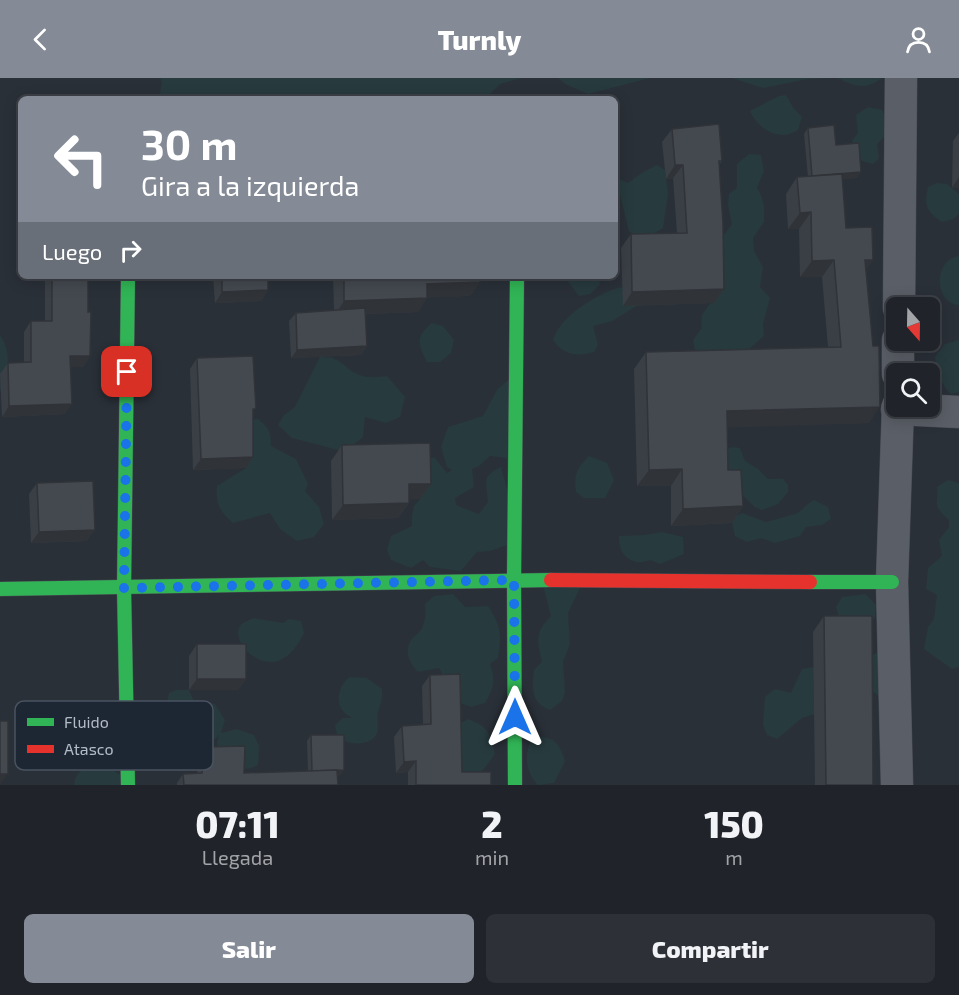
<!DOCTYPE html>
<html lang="es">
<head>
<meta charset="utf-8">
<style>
	body { margin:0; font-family:"Exo 2",sans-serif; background:#2d3036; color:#f1f3f6; height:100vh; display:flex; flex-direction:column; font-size:22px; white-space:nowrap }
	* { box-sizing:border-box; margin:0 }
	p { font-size:20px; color:#a2a4a8 }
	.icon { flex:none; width:33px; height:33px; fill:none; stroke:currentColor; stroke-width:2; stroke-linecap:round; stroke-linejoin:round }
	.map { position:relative; height:707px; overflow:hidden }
	.panel { display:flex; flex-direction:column; background:#20242a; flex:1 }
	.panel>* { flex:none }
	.banner { position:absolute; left:18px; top:18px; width:600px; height:183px; border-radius:9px; box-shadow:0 3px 15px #0003,0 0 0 2px #3d4147; background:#848b96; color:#fff; overflow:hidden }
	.needle { width:39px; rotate:160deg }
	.buttons { position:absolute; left:886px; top:219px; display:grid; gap:12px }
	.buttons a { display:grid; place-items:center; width:54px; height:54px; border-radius:9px; background:#20242a; box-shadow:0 3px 15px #0003,0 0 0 2px #3d4147; font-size:30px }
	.pin { position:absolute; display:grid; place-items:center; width:51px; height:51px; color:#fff; margin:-26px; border-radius:12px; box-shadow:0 3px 9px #0006 }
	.me { position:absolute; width:66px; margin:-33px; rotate:0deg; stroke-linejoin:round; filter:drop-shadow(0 0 4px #0008) }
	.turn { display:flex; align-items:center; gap:21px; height:126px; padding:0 24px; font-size:27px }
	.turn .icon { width:78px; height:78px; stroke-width:2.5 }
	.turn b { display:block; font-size:42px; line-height:51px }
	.then { display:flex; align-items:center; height:57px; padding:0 24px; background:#0003; gap:12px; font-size:22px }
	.eta { display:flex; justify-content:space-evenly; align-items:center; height:102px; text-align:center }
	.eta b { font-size:36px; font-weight:800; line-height:42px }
	.primary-button { display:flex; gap:12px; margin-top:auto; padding:12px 24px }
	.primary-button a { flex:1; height:69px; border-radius:9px; background:#848b96; color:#fff; font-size:24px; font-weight:800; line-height:69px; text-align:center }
	.primary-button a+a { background:#2d3036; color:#f1f3f6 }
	header { display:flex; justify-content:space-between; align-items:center; height:78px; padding:0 24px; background:#848b96; color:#fff; font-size:27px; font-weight:800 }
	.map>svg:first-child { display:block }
	.green { fill:#273a3e }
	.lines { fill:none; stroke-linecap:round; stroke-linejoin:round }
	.street-casing { stroke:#484c53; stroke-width:33 }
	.fast-casing { stroke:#484c53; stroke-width:15 }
	.jam-casing { stroke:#484c53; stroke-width:15 }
	.street { stroke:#5a5e66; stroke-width:32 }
	.fast { stroke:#30b455; stroke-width:14 }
	.jam { stroke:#e5322d; stroke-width:14 }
	.wall { fill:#3a3f45 }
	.shaded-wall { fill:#303338 }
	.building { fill:#444950; stroke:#303338; stroke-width:1.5 }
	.route { stroke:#1a73e8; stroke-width:10; stroke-dasharray:0 18 }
	.key { fill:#1d2633; stroke:#4a5360; stroke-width:1.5 }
	.key-label { font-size:16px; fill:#b4bcc9 }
</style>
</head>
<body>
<header><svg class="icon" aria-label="back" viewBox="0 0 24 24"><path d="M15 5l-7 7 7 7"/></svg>Turnly<svg class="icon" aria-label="person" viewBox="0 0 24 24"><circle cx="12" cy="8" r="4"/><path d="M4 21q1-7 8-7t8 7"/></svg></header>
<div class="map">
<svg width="959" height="707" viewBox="0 0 959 707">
	<rect width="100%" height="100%" fill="#2a3038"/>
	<g class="green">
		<path d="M160,0h361l-21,6 -15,15h-120l-5,-3 -17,3h-107l-12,-3 -24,1 -2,2h-39l3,-17z"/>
		<path d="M558,0h92l-62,16 -21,-9z"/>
		<path d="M732,0h98l-22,1 -45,9z"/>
		<path d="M837,0h45c-18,13 -26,8 -45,0z"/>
		<path d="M786,17l8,14 8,8 -4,13c-4,2 -10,5 -14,5 -15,1 -29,-12 -34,-24l29,-15z"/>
		<path d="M868,29l14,3 7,14 -4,12 -8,8 2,14 -6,6 -11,-3 -10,-20 6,-8 -2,-18z"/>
		<path d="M749,76l12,1 3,16 -7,17 4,7 3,11v16l-11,16 1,13 9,16 -3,20 10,11 -7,26 1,12 -16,14 -52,4 -3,-14 8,-11 1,-14 12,-17 10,-63 8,-11 -4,-19 1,-11 8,-6v-24z"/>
		<path d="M657,87l8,5 3,23 -5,35 -13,8 -14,1 -7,-6 -9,-36 -5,-2v-16l13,6 17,-12z"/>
		<path d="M937,105l10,1 12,10v20l-6,5 -11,3c-16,-11 -18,-16 -14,-35z"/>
		<path d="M959,178v49c-25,-1 -26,-46 0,-49z"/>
		<path d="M564,198h34l2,8 -10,10 -11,2z"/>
		<path d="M622,209l11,6 5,12 -26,16 -19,5 5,19 -4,7c-17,5 -31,3 -41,-12 7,-24 46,-48 69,-53z"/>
		<path d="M432,245l11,3 11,14 -3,13 -11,9h-13c-9,-18 -12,-25 5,-39z"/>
		<path d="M0,257c12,18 9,37 0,56z"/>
		<path d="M959,262v52l-8,2c-11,-10 -13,-23 -16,-37l10,-13z"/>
		<path d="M320,279c24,-1 24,14 43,19 7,2 17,1 24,0l18,21 -5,20 -14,6 -21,-6 -2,20 -12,10 -13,3 -46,-12 -14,-13 6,-10 11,-8z"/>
		<path d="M510,300l-3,80 -17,-2 -11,10 -7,3 2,18 -19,11 1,7 23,9 9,-12c-1,-20 -8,-25 13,-35l20,73 -31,11 -13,1 -16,19 -31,-4 -7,-7 -12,8 -20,-8 -4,-10 4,-14 21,-10v-10l2,-10 6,-7 -1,-41h16l12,15 5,-3 -5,-3 -6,-20 7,-20 35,-11 14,-26z"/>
		<path d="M258,341c12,9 13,14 13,27l25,13 12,25 -3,7 14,16 5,17 -10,13 -17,4 -17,-12 -10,-16 -37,10c-13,-11 -18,-20 -16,-37l29,-18 -1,-26 3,-22z"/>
		<path d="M733,369l7,1 5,13 13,8 10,10h15l5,6v7l-10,12 -16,6 -7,-3 -14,-13 -14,-4v-41z"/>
		<path d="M589,378l18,7 7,17 -9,18h-21l-8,-6c-2,-19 0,-22 13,-36z"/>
		<path d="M948,402l11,3v184l-7,2 -28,-20 4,-22 6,-8 3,-24 -11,-6 2,-21 14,-12 -3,-16 10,-13v-7c-18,-17 -10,-13 -12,-33z"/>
		<path d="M814,422l14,7 3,12 -9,6 -16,2 -6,9 -25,7 -14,-5 -14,4 -12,-6 -4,-18 11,-5 24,9c9,-3 20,-5 29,-8 6,-2 11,-10 19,-14z"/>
		<path d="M662,454l21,5 1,17 -24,10 -10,-4c-18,7 -32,-5 -31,-24l26,-1z"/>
		<path d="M543,508l37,2 -12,25 2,31 -7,18 2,30 -3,9 -12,9c-19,-7 -18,-22 -16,-40l8,-8c-5,-22 -7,-30 9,-46z"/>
		<path d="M453,516l12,13 23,-1c13,20 14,28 10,52l-8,6c6,16 4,24 -5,39l-14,4 -14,-5 -18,-34 -21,4c-7,-7 -14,-20 -8,-30 3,-6 10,-9 12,-14 4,-9 4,-16 3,-24l9,-8z"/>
		<path d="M865,516l11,11 -1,12 -9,10 -27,-10 -3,-10 6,-10z"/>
		<path d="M253,540l30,5 6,-4 12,2 3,12c-6,12 -13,23 -26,28 -16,5 -39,-10 -40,-28 0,-3 2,-6 3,-9z"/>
		<path d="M881,573l-2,45 -9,-6 -9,-30z"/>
		<path d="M819,588l2,35 -7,13 -12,4 -25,21 -10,-4 -4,-10 2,-28 10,-8 16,4 11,-24z"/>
		<path d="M350,599l17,1 15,11c1,10 -2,15 -4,24 -1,6 1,14 -1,20 -5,14 -29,12 -39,5l-3,-13 8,-7h9c-2,-2 -6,-3 -8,-6 -10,-10 -4,-29 6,-35z"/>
		<path d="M176,612h13l5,11 21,3 10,16 -4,13 16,-4 17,6 5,11 -1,19c-19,9 -24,2 -39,-10l-2,-12 2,-8 -4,4 -14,3 -28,-14c-5,-12 -7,-23 -4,-35z"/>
		<path d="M468,641c20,8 22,13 27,35l-11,15 -12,9 -15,-3 -4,-48z"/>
		<path d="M533,658c21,1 26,6 32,25l-11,22 -16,2c-14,-14 -14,-33 -5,-49z"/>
		<path d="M106,688l16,10v9h-48c3,-20 16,-18 32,-19z"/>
	</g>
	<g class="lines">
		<defs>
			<g id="street">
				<path d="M899,230l2,-230"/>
				<path d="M898,296v-34"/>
				<path d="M897,331l62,3"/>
				<path d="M897,707l-5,-203 6,-176"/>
			</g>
			<g id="fast">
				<path d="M128,198l-4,312 4,197"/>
				<path d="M810,504h82"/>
				<path d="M0,511l551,-9"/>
				<path d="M515,707l-1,-205 3,-304"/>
			</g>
			<path id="jam" d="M551,502l259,2"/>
		</defs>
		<use href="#street" class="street-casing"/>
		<use href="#fast" class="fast-casing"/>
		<use href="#jam" class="jam-casing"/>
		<use href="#street" class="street"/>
		<use href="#fast" class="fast"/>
		<use href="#jam" class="jam"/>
	</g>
	<g class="wall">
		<path d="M808,50l28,17 21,33 -15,1 4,49 27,32 -7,9 3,154 -142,4 1,43 15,36 -11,17 -61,3v-40h-34l-3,-117 12,-17 182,-5 -6,-70h-22l-1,-48h-11l-2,-35 11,-17h11l-4,-43z"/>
		<path d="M672,51l50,32 -3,4 5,124 -10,14 -91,3 -2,-58 10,-14 46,-1 -4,-55 -7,1 -4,-37z"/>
		<path d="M959,55v55h-7l1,-47z"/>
		<path d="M45,198h43v36l2,44 -7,11h-12l-6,47 -63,3 -2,-43 8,-11h16v-31l7,-11h14z"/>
		<path d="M213,198h55v14l-7,11 -46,2z"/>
		<path d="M333,198h147v6l-10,14 -43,1 -9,15 -53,2 2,32 -6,9 -70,3 -2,-37 7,-8 38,-3z"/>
		<path d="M197,280l56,55v44l-7,11 -53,2 -3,-101z"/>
		<path d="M342,367l89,39 -11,15h-11v4l-11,15 -66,2 -1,-59z"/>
		<path d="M37,405l50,58 -56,2 -2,-49z"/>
		<path d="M824,538l48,142 1,27h-58l-2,-153z"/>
		<path d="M197,566l49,35 -8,11h-49v-34z"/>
		<path d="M430,597l32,97 29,13h-83v-13l-12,1 -2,-36 8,-11 21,-2 -1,-38z"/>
		<path d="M311,657l29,41h-2v9h-161v-2l6,-9 14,-1 3,-17 6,-9 38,26 64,-2 -1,-30z"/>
	</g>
	<g class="shaded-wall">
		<path d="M675,87h8l-10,13 -7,1z"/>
		<path d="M861,94l-4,6 -49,4 4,-5z"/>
		<path d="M959,99v11h-7z"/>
		<path d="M811,134l-12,17h-11l12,-16z"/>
		<path d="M834,182l-12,17h-22l12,-16z"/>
		<path d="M865,182h8l-12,16z"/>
		<path d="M480,204l-10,14 -53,2 10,-14z"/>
		<path d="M724,211l-10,14 -91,3 9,-14z"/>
		<path d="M268,212l-7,11 -46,2 7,-11z"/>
		<path d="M427,220l-9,14 -83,3 9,-14z"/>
		<path d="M367,268l-6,9 -70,3 6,-8z"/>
		<path d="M70,278h20l-7,11h-20z"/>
		<path d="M72,326l-7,10 -63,3 7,-11z"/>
		<path d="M880,329l-11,16 -154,5 12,-17z"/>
		<path d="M253,379l-7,11 -53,2 8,-11z"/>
		<path d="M682,391l-11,17h-34l12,-16z"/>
		<path d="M409,406h22l-11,15 -22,1z"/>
		<path d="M409,425l-11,15 -66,2 11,-15z"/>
		<path d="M743,428l-11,17 -61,3 12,-17z"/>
		<path d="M95,452l-8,11 -56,2 8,-11z"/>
		<path d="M197,601h49l-8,11h-49z"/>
		<path d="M416,683l-8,11 -12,1 8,-11z"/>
		<path d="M344,692l-4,6 -32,1 4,-6z"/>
		<path d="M0,696h8l-8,11z"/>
	</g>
	<g class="building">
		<path d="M719,46l3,37h-3l4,63 1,65 -92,3 -1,-58 56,-1 -4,-68h-8l-3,-36z"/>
		<path d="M834,47l2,20 23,-2 2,29 -49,4 -4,-48z"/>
		<path d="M842,96l4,54 26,-1 1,33h-8l8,86h6l1,61 -153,4 1,59h13l2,36 -60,3 -1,-40 -33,1 -3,-118 195,-5 -7,-87 -22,1 -1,-49 -11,1 -3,-36z"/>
		<path d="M52,198h36v36h3l-1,44h-20l2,48 -63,2 -1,-43 23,-1v-41h21z"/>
		<path d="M222,198h46v14l-46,2z"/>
		<path d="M344,198h136v6l-53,2v14l-83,3z"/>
		<path d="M365,230l2,38 -70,4 -1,-37z"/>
		<path d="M253,278l3,53h-3v48l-52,2 -4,-101z"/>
		<path d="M430,365l1,41h-22v19l-66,2 -1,-60z"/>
		<path d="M93,403l2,49 -56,2 -2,-49z"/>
		<path d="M824,538h48l1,169h-47z"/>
		<rect x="197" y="566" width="49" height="35"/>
		<path d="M460,596l2,98h29v13h-75v-24l-12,1 -2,-36 29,-2 -1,-49z"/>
		<rect x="0" y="643" width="8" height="53"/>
		<path d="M311,657h33v35l-32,1z"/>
		<path d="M245,668l-1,27 93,-3 1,15h-154l-1,-11 19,-1 4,-26z"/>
	</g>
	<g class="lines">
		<path class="route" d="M127,294l-3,216 390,-8 1,137"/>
	</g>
	<rect x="15" y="623" width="198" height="69" rx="9" class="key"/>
	<rect x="27" y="640" width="27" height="8" fill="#30b455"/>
	<rect x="27" y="667" width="27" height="8" fill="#e5322d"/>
	<g class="key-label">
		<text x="64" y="650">Fluido</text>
		<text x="64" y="677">Atasco</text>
	</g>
</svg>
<div class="buttons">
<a><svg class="needle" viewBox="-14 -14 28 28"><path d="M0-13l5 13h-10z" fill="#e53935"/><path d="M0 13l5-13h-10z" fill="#a2a4a8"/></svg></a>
<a><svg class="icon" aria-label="search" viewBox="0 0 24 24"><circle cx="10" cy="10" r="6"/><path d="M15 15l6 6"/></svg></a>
</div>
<div class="pin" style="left:127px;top:294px;background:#d93025"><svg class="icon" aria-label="arrive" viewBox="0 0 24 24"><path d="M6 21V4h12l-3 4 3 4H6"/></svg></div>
<svg class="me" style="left:515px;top:639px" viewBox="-20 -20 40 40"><path d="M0-17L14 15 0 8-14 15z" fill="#1a73e8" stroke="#fff" stroke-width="4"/></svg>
<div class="banner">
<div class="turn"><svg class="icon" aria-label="left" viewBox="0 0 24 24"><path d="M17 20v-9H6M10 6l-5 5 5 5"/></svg><div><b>30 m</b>Gira a la izquierda</div></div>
<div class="then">Luego<svg class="icon" aria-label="right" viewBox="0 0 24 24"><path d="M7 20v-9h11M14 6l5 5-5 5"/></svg></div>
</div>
</div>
<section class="panel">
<div class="eta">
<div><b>07:11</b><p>Llegada</p></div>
<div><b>2</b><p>min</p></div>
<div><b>150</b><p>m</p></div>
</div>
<div class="primary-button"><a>Salir</a><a>Compartir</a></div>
</section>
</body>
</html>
